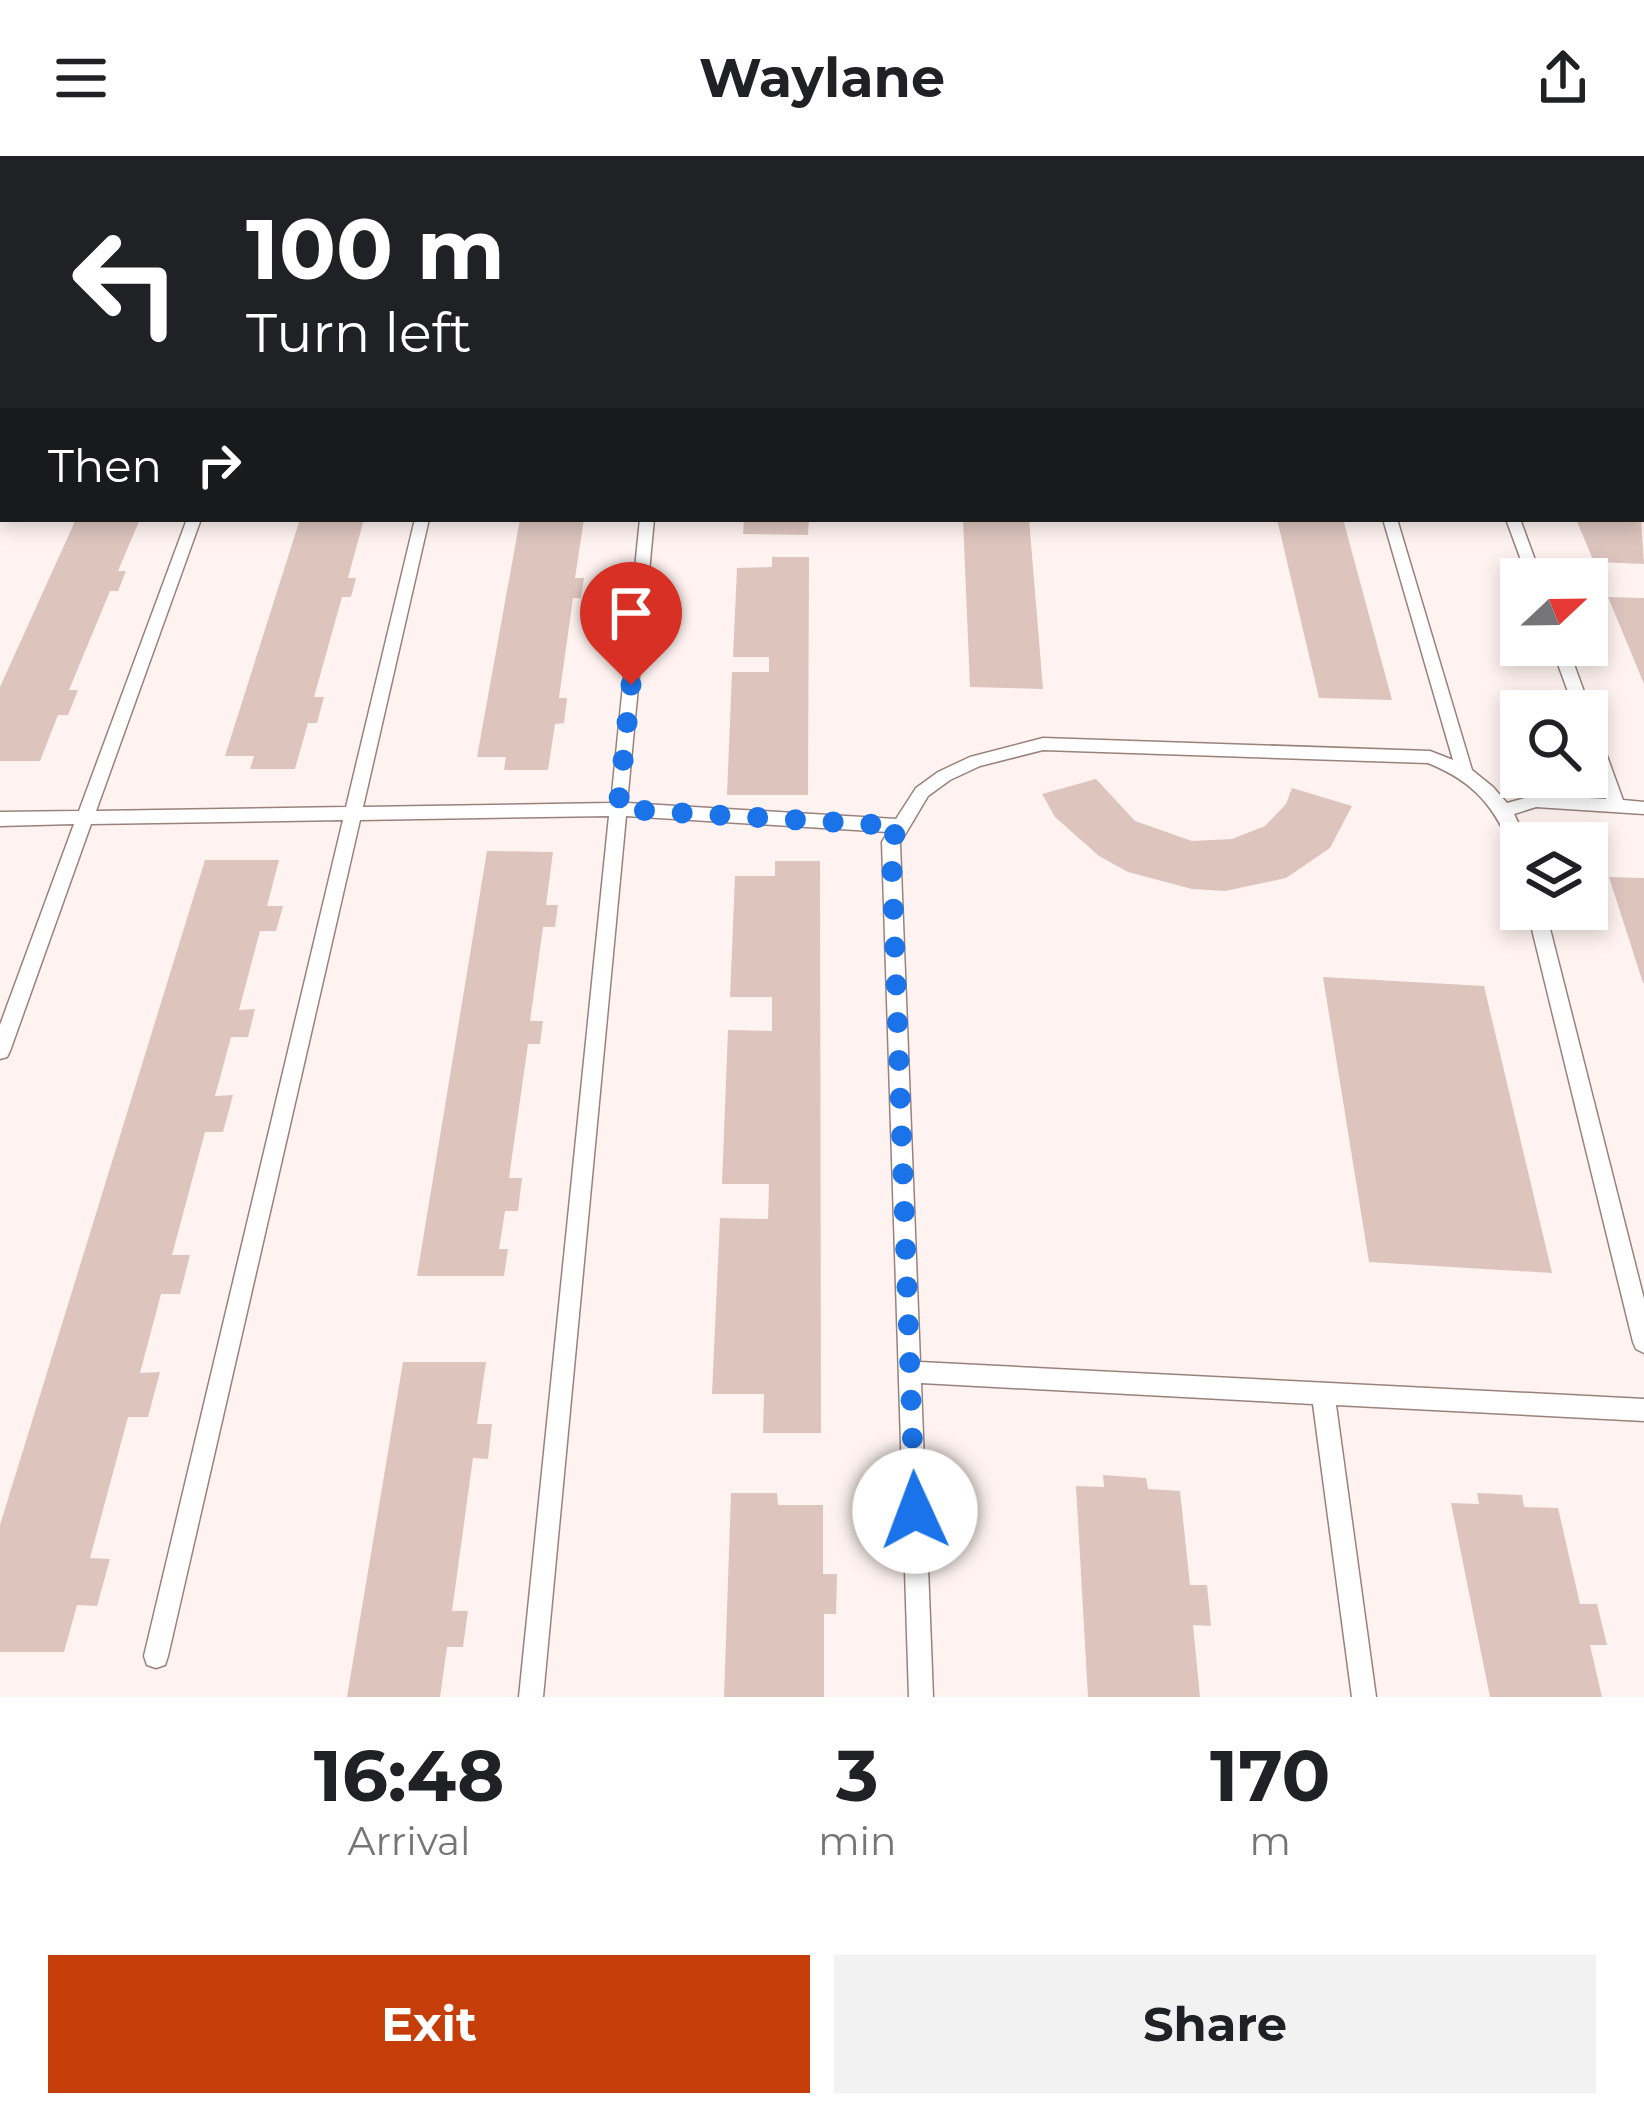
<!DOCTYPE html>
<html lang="en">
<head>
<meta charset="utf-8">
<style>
	body { margin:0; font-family:Montserrat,sans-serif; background:#f2f2f2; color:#202124; height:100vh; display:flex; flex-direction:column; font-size:45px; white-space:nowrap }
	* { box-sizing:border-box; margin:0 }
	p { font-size:39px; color:#757577 }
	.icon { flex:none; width:66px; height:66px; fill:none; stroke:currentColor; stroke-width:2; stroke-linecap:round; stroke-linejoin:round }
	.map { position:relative; height:1541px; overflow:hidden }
	.drawer { display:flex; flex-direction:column; background:#fff; flex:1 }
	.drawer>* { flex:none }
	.banner { position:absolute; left:0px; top:0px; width:1644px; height:366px; box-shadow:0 6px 18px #0003; background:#202124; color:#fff; overflow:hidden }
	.needle { width:78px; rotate:68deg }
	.fabs { position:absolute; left:1500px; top:402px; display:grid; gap:24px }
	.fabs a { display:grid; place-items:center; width:108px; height:108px; border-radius:0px; background:#fff; box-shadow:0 6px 18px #0003; font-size:60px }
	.pin { position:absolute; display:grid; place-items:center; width:102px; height:102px; color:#fff; margin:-123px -51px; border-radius:50% 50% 50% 0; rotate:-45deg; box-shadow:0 0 12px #0007 }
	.pin .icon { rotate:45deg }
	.me { position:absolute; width:132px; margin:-66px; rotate:358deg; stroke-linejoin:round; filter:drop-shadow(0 0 9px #0008) }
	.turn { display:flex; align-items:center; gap:42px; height:252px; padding:0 48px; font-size:54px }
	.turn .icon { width:156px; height:156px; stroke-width:2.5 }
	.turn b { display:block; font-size:84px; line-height:102px }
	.then { display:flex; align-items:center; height:114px; padding:0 48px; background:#0003; gap:24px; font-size:45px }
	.eta { display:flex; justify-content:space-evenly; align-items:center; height:204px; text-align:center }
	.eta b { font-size:72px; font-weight:700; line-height:84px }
	.action { display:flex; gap:24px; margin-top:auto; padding:24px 48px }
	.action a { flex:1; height:138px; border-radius:0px; background:#c53e0a; color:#fff; font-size:48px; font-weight:700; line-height:138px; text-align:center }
	.action a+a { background:#f2f2f2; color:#202124 }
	header { display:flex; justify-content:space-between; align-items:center; height:156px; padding:0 48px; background:#fff; font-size:54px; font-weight:700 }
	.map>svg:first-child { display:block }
	.building { fill:#ddc5be }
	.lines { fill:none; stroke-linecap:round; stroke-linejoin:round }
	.service-casing { stroke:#99827c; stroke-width:3 }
	.minor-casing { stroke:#99827c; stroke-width:3 }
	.tertiary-casing { stroke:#99827c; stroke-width:3 }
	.service { fill:#fff; fill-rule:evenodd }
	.minor { fill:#fff; fill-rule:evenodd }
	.tertiary { fill:#fff; fill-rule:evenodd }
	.route { stroke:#1a73e8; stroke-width:21; stroke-dasharray:0 37.8 }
</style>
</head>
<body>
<header><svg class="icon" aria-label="menu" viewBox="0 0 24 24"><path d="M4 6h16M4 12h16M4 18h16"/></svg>Waylane<svg class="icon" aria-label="share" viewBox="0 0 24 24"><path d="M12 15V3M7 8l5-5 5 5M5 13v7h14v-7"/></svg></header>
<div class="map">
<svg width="1644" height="1541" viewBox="0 0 1644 1541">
	<rect width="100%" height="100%" fill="#fef3f0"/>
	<g class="building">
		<path d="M76,363h64l-22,52h8l-8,20h-8l-41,99h9l-10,25h-10l-18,46h-40v-74z"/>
		<path d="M300,363h64l-16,59h8l-5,19h-9l-28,100h10l-7,26h-9l-13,46h-45l4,-13h-29z"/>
		<path d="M520,363h64l-9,59h9l-3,20h-8l-14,100h8l-3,25 -9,1 -7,46h-44l2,-13h-29z"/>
		<path d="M744,363h65l-1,16 -65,-1z"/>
		<path d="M963,363h66l14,170 -73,-2z"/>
		<path d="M1277,363h66l49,181 -73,-2z"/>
		<path d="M1576,363h65l3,45 -50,-2z"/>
		<path d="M772,401h37l-1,238h-81l5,-123h37v-15h-36l4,-89 35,-1z"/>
		<path d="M1608,441l36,1v86z"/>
		<path d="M1096,623l39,42 57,20 40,-2 33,-13 21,-22 6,-16 60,18 -22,42 -44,30 -61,13 -33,-2 -64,-17 -29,-16 -44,-39 -13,-23z"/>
		<path d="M487,695l66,1 -7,53h12l-3,22h-12l-13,94h13l-3,23h-12l-19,134h13l-4,33h-13l-6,38h9l-4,27h-87z"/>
		<path d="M205,704h74l-12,46h16l-7,25h-16l-21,79 16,-1 -7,28h-17l-16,59 18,-1 -10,37h-18l-33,123h18l-10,39h-19l-21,79 20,-1 -12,45h-20l-38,141 20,1 -13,47 -20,-1 -13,47h-64v-127z"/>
		<path d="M775,705h45l1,572h-58l1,-39h-52l8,-176 48,1 1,-35h-47l6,-154 44,1v-34h-42l5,-121h40z"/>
		<path d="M1609,721l35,1v105h-1z"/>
		<path d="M1323,821l161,9 68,287 -183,-11z"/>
		<path d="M403,1206h83l-9,62h15l-4,35 -15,-1 -21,153h16l-5,36h-16l-7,50h-93z"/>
		<path d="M1103,1319l43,3 2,11 32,2 10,94h17l4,41 -18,-1 7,72h-112l-12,-211 28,1z"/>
		<path d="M731,1337h46l1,12h45v69h14l-1,40h-12v83h-100z"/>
		<path d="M1477,1337l45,2 2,12 34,1 22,96h17l10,41h-17l12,52h-112l-39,-194 28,1z"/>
	</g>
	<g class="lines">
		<defs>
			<g id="service">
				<path d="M187,363h14l-105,292 250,-4 69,-288h14l-66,288 248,-4 29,-284h14l-27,284 269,16 20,-31 22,-16 32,-15 73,-19 387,13 23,9 -70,-241h14l75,251 21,17 14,16 29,-8 70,4 -19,-53v-29l8,6 28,77 21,2v12l-108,-7 -22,7 14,29h-7v13l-6,-2c-21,-47 -38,-71 -87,-91l-385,-13 -63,16 -30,14 -22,16 -28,47 20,519 724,37v22l-308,-16 40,292h-24l-39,-293 -392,-21 12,314h-24l-27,-855 6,-10 -262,-16 -83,881h-24l90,-881 -249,4 -192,836 -3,9 -9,3 -9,-3 -3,-9 199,-836 -252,4 -81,227 -3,6 -7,2v-34l74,-201 -74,2v-14l79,-1z"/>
				<path d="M1506,363h14l22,60h-14z"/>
				<path d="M1551,489h16l24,66 -2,4 -2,-4h-12z"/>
				<path d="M1527,753h18l99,390v54l-8,-4 -3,-7z"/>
			</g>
			<path id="minor" d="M960,0h24l1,3h-24z"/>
			<path id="tertiary" d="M0,201h3l-3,26z"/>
		</defs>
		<use href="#service" class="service-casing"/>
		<use href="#minor" class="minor-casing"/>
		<use href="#tertiary" class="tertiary-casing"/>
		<use href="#service" class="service"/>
		<use href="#minor" class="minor"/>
		<use href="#tertiary" class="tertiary"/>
	</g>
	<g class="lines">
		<path class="route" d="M631,529l-13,124 281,17 -8,16 24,669"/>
	</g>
</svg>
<div class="fabs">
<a><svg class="needle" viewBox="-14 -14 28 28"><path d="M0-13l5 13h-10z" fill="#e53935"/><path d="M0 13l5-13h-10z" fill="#757577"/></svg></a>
<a><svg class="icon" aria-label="search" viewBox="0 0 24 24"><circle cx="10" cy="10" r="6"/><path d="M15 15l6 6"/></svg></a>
<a><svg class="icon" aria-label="layers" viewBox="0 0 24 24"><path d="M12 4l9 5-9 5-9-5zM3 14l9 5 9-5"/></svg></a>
</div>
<div class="pin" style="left:631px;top:529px;background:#d93025"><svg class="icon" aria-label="arrive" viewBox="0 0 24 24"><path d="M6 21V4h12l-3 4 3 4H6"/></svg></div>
<svg class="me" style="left:915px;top:1355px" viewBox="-20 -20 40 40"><circle r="19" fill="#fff"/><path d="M0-13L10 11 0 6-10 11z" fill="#1a73e8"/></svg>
<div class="banner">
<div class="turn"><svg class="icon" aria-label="left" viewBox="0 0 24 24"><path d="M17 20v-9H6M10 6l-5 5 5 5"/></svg><div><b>100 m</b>Turn left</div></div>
<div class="then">Then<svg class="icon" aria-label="right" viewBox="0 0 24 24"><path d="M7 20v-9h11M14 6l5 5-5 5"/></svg></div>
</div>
</div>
<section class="drawer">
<div class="eta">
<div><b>16:48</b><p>Arrival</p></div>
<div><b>3</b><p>min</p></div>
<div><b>170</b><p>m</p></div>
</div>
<div class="action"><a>Exit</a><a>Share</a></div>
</section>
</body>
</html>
